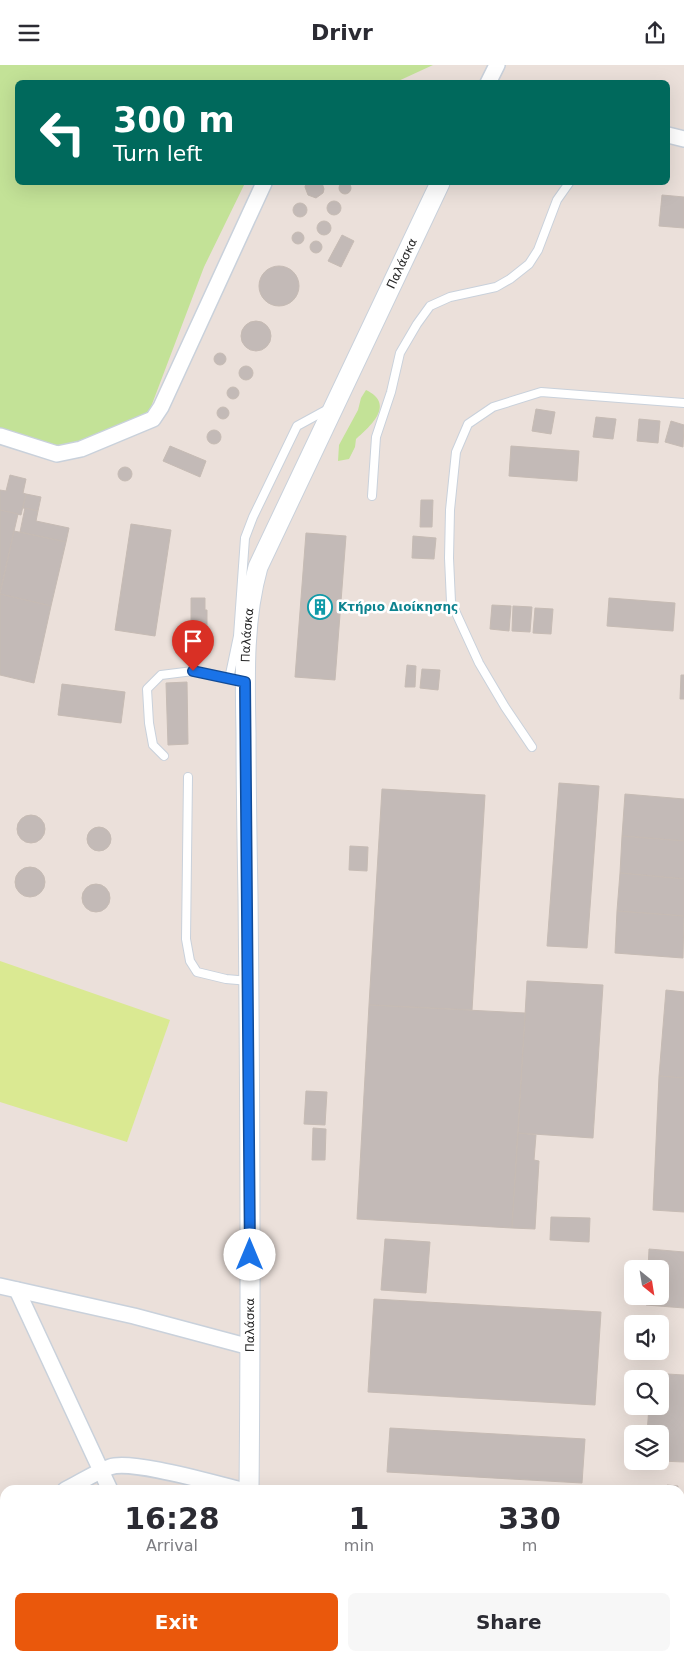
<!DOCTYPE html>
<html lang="en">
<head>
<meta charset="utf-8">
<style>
	body { margin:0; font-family:"DejaVu Sans",sans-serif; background:#f7f7f7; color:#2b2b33; height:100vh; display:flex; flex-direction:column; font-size:19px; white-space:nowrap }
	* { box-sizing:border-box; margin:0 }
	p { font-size:16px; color:#7c7c81 }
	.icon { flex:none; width:28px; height:28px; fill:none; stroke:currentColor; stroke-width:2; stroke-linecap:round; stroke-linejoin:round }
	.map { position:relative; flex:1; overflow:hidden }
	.panel { position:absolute; left:0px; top:1420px; width:685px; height:176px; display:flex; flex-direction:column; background:#fff; border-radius:15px 15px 0 0; box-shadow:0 5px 20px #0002 }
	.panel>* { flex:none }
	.top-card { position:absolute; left:15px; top:15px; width:655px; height:105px; border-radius:8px; box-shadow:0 5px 20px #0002; background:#00695c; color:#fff; overflow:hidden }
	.needle { width:32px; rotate:150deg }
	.tools { position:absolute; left:624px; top:1195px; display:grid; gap:10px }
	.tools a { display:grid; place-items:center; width:45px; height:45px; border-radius:8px; background:#fff; box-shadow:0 5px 20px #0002; font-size:25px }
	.pin { position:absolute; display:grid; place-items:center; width:42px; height:42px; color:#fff; margin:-51px -21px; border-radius:50% 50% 50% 0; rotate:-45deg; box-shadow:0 0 5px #0007 }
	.pin .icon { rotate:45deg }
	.me { position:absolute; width:55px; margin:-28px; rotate:0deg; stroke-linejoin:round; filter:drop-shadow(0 0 4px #0008) }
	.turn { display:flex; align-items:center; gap:18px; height:105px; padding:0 15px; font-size:22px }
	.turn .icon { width:65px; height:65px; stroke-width:2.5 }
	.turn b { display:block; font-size:35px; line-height:42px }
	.eta { display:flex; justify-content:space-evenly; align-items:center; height:85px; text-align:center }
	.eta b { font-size:30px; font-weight:800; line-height:35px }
	.button { display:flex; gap:10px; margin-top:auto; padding:10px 15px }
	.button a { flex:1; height:58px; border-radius:8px; background:#ea580c; color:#fff; font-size:20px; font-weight:800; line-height:58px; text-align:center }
	.button a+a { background:#f7f7f7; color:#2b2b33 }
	header { display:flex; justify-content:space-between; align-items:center; height:65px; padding:0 15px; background:#fff; font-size:22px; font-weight:800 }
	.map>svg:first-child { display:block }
	.green { fill:#c3e297 }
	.pitch { fill:#dae992 }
	.building { fill:#c3bab7; stroke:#c6bbb4 }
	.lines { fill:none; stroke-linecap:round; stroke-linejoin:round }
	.service-casing { stroke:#c9d1db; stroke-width:10 }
	.minor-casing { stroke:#c9d1db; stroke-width:18 }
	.tertiary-casing { stroke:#c9d1db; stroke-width:21 }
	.service { stroke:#fff; stroke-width:8 }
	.minor { stroke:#fff; stroke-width:15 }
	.tertiary { stroke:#fff; stroke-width:19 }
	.route-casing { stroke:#114b97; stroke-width:12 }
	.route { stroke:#1a73e8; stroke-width:9 }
	.labels { text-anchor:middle; stroke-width:5; stroke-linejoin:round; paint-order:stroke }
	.street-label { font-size:12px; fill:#292929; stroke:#fff }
	.culture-label { font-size:12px; font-weight:bold; fill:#0d838f; stroke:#fff; text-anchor:start }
</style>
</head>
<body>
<header><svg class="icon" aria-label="menu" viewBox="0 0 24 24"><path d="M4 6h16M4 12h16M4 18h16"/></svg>Drivr<svg class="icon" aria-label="share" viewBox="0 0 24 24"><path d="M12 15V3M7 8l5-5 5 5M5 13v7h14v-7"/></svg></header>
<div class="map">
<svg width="684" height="1596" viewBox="0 0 684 1596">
	<rect width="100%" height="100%" fill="#ebe0da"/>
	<g class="green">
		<path d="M0,0h433l-39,18h-376v100h227l-41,84 -58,153 -85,27 -61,-2z"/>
		<path d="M366,325c29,14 6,35 -10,49l-1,8 -6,12 -11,2 1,-16 19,-35 3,-12z"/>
	</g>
	<path class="pitch" d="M0,896l170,59 -43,122 -127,-40z"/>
	<g class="building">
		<circle cx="345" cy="123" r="6"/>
		<path d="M306,118h16l2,6 -1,4 -7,5 -8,-3 -3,-8z"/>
		<path d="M662,130l22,2v31l-25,-2z"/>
		<circle cx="334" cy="143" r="7"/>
		<circle cx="300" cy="145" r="7"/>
		<circle cx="324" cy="163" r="7"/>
		<circle cx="298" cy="173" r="6"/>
		<path d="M342,170l12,6 -13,26 -13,-6z"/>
		<circle cx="316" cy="182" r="6"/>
		<circle cx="279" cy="221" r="20"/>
		<circle cx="256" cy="271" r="15"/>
		<circle cx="220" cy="294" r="6"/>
		<circle cx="246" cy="308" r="7"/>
		<circle cx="233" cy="328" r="6"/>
		<circle cx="223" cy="348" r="6"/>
		<path d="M536,344l19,3 -4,22 -19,-3z"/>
		<path d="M596,352l20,2 -3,20 -20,-2z"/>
		<path d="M639,354l21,2 -2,22 -21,-2z"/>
		<path d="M671,356l13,4 -1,22 -18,-5z"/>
		<circle cx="214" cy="372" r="7"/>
		<path d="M170,381l36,15 -6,16 -37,-16z"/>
		<path d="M511,381l68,5 -2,30 -68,-5z"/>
		<circle cx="125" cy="409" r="7"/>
		<path d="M10,410l16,4 -3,14 3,1 -5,21 -21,-5v-20l6,1z"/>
		<path d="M26,429l15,3 -3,14 -15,-3z"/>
		<path d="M421,435h12l-1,27h-12z"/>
		<path d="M25,443l13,3 -2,10 33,7 -3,14 -46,-10z"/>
		<path d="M0,445l18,4 -18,78z"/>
		<path d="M131,459l40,6 -16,106 -40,-6z"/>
		<path d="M14,466l52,11 -15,64 -51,-12z"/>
		<path d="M306,468l40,3 -11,144 -40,-3z"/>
		<path d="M413,471l23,2 -2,21 -22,-1z"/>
		<path d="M0,529l51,12 -17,77 -34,-8z"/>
		<path d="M191,533h14v12h2v39h-21v-23h5z"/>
		<path d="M609,533l66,5 -2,28 -66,-5z"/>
		<path d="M492,540l19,1 -2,25 -19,-2z"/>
		<path d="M513,541l19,1 -2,25 -18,-1z"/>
		<path d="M535,543l18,1 -2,25 -18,-1z"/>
		<path d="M407,600l9,1 -1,21h-10z"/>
		<path d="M422,604l18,1 -2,20 -18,-2z"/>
		<path d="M681,610h3v24h-4z"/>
		<path d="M187,617l1,62 -20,1 -2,-62z"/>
		<path d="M62,619l63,8 -4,31 -63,-8z"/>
		<path d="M559,718l40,3 -12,162 -40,-2z"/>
		<path d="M382,724l103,6 -13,215 -103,-5z"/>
		<path d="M625,729l59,5v42l-62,-5z"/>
		<circle cx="31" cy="764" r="14"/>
		<circle cx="99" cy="774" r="12"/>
		<path d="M622,771l62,5v38l-64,-6z"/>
		<path d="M350,781l18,1 -1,24 -18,-1z"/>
		<circle cx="30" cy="817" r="15"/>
		<path d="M620,808l64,6v37l-67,-5z"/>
		<circle cx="96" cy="833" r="14"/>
		<path d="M617,846l67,5 -1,42 -68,-5z"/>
		<path d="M527,916l76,4 -10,153 -75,-5z"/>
		<path d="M666,925l18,2v86l-25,-2z"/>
		<path d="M369,940l156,8 -13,215 -155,-9z"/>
		<path d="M659,1011l25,2v134l-31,-2z"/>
		<path d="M306,1026l21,1 -2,33 -21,-1z"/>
		<path d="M313,1063l13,1 -1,31h-13z"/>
		<path d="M518,1068l18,2 -2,25 5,1 -4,68 -23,-1z"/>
		<path d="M551,1152l39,1 -1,24 -39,-2z"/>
		<path d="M385,1174l45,3 -4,51 -45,-3z"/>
		<path d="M649,1184l35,3v56l-38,-3 1,-9h13v-27h-12z"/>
		<path d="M374,1234l227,13 -6,93 -227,-13z"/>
		<path d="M651,1308l33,2v87l-24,-1v-27h-13l2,-28h11v-27h-9z"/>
		<path d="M390,1363l195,11 -3,44 -195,-11z"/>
		<path d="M667,1420l11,1v4h-11z"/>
	</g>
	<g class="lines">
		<defs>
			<g id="service">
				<path d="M372,431l4,-59 15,-45 9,-39 17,-29 13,-18 20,-9 46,-10 14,-8 19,-15 9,-14 19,-50 12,-17"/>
				<path d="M229,614l9,-43 7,-98 8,-21 44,-91 33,-18"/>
				<path d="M532,682l-27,-40 -26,-44 -28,-61 -2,-44 1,-48 6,-58 12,-28 25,-17 48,-15 143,11"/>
				<path d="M164,691l-11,-11 -4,-22 -2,-34 14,-14 32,-4 52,11"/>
				<path d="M188,712l-2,162 4,22 7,11 29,7 23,2"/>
				<path d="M0,1510l5,11"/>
				<path d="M36,1591l2,5"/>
			</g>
			<g id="minor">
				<path d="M488,18l9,-18"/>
				<path d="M668,70l16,4"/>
				<path d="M0,371l57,18 24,-5 72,-30 8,-12 103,-224"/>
				<path d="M0,1221l134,30 116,31"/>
				<path d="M17,1225l93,200"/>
				<path d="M65,1425c14,-7 31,-18 45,-23 21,-8 106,17 132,23"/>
				<path d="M0,1456l5,-3"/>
				<path d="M188,1591l3,5"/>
			</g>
			<g id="tertiary">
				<path id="s1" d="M249,1425c2,-198 1,-396 -1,-594 -1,-55 -2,-109 -2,-163 -1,-55 -3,-113 12,-166l182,-384"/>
				<path d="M251,1591v5"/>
			</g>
		</defs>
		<use href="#service" class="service-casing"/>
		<use href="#minor" class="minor-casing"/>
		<use href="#tertiary" class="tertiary-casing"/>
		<use href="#service" class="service"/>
		<use href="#minor" class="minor"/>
		<use href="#tertiary" class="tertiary"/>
	</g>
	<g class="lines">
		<defs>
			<path id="route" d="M193,606l52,11 5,573"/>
		</defs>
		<use href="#route" class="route-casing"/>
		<use href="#route" class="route"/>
	</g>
	<defs>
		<symbol id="building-ring" viewBox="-11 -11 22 22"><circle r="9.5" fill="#fff" stroke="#0f9aa8" stroke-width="1.5"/><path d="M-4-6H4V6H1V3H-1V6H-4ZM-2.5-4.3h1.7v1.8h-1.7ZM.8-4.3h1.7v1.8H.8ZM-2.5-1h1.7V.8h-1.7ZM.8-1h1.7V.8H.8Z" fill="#0f9aa8"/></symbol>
	</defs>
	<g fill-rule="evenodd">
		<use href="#building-ring" x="306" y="528" width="28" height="28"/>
	</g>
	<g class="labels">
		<g class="street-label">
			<text dy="4" stroke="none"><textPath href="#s1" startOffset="1260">Παλάσκα</textPath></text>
			<text dy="4" stroke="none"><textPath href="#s1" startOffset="855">Παλάσκα</textPath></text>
			<text dy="4" stroke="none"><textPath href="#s1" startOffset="165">Παλάσκα</textPath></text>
		</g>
		<g class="culture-label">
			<text x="338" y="546">Κτήριο Διοίκησης</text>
		</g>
	</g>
</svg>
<div class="tools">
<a><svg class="needle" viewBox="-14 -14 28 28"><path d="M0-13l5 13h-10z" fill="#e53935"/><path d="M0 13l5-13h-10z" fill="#7c7c81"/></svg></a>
<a><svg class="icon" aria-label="sound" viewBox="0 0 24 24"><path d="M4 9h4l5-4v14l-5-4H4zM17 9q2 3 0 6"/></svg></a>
<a><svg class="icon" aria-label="search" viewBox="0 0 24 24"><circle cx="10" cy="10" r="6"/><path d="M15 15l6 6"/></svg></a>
<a><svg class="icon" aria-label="layers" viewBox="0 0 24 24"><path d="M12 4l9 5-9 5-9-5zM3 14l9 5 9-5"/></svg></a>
</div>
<div class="pin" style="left:193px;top:606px;background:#d93025"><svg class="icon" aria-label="arrive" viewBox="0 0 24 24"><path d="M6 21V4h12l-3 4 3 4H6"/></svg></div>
<svg class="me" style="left:250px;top:1190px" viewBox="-20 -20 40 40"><circle r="19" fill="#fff"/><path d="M0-13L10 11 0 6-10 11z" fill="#1a73e8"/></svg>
<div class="top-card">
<div class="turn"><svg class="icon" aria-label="left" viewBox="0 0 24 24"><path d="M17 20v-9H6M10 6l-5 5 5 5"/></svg><div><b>300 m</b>Turn left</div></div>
</div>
<section class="panel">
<div class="eta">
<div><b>16:28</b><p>Arrival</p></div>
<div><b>1</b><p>min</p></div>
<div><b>330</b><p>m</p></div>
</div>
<div class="button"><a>Exit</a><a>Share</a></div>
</section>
</div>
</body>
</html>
